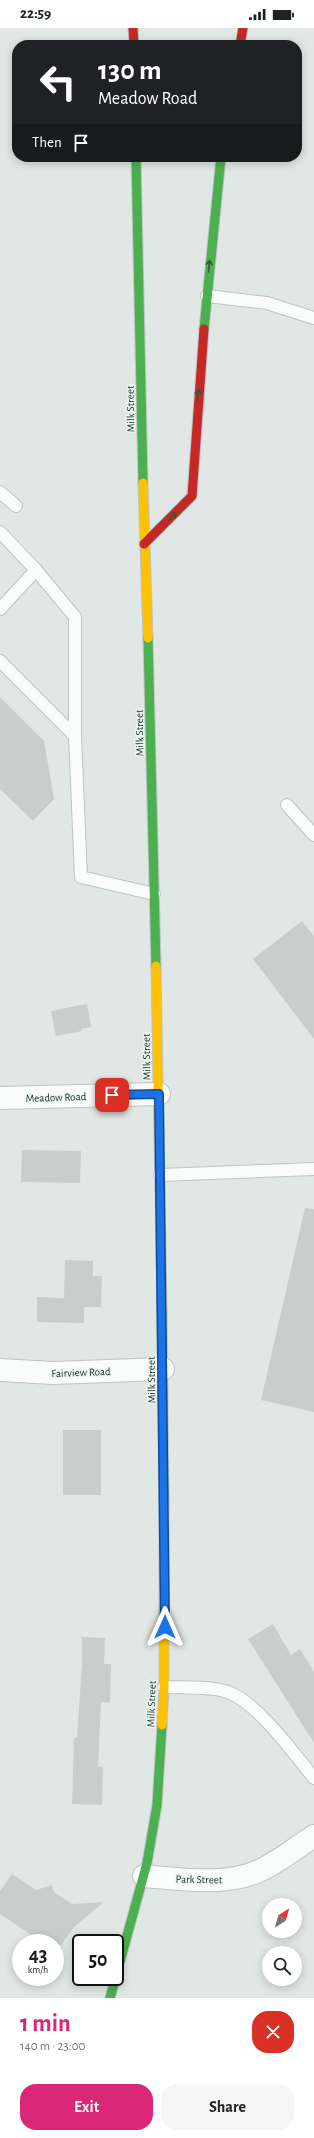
<!DOCTYPE html>
<html lang="en">
<head>
<meta charset="utf-8">
<style>
	body { margin:0; font-family:"Alegreya Sans",sans-serif; background:#f6f6f6; color:#202124; height:100vh; display:flex; flex-direction:column; font-size:15px; white-space:nowrap }
	* { box-sizing:border-box; margin:0 }
	p { font-size:13px; color:#757577 }
	.icon { flex:none; width:22px; height:22px; fill:none; stroke:currentColor; stroke-width:2; stroke-linecap:round; stroke-linejoin:round }
	.map { position:relative; height:1970px; overflow:hidden }
	.sheet { display:flex; flex-direction:column; background:#fff; flex:1 }
	.sheet>* { flex:none }
	.hud { position:absolute; left:12px; top:12px; width:290px; height:122px; border-radius:16px; box-shadow:0 2px 10px #0003; background:#202124; color:#fff; overflow:hidden }
	.needle { width:26px; rotate:37deg }
	.controls { position:absolute; left:262px; top:1870px; display:grid; gap:8px }
	.controls a { display:grid; place-items:center; width:40px; height:40px; border-radius:50%; background:#fff; box-shadow:0 2px 10px #0003; font-size:20px }
	.speed { position:absolute; left:12px; top:1906px; display:flex; gap:8px; font-size:20px; font-weight:700; text-align:center }
	.speed>* { display:grid; place-content:center; width:52px; height:52px; border-radius:50%; background:#fff; box-shadow:0 2px 10px #0003; line-height:1 }
	.speed small { font-size:10px; font-weight:400 }
	.speed .limit { border:2px solid #111; border-radius:6px; background:#fff; color:#111 }
	.pin { position:absolute; display:grid; place-items:center; width:34px; height:34px; color:#fff; margin:-17px; border-radius:8px; box-shadow:0 2px 6px #0006 }
	.me { position:absolute; width:44px; margin:-22px; rotate:0deg; stroke-linejoin:round; filter:drop-shadow(0 0 3px #0008) }
	.turn { display:flex; align-items:center; gap:14px; height:84px; padding:0 20px; font-size:18px }
	.turn .icon { width:52px; height:52px; stroke-width:2.5 }
	.turn b { display:block; font-size:28px; line-height:34px }
	.then { display:flex; align-items:center; height:38px; padding:0 20px; background:#0003; gap:8px; font-size:15px }
	.round { display:grid; place-items:center; flex:none; width:42px; height:42px; border-radius:16px; background:#f6f6f6 }
	.head { display:flex; align-items:center; justify-content:space-between; height:68px; padding:0 20px }
	h1 { font-size:24px; font-weight:700; line-height:30px; color:#db2777 }
	.button { display:flex; gap:8px; margin-top:auto; padding:8px 20px }
	.button a { flex:1; height:46px; border-radius:16px; background:#db2777; color:#fff; font-size:16px; font-weight:700; line-height:46px; text-align:center }
	.button a+a { background:#f6f6f6; color:#202124 }
	.status { display:flex; justify-content:space-between; align-items:center; height:28px; padding:0 20px; background:#fff; direction:ltr }
	.status svg { height:11px; fill:currentColor }
	.map>svg:first-child { display:block }
	.building { fill:#c8cecb }
	.lines { fill:none; stroke-linecap:round; stroke-linejoin:round }
	.lane-casing { stroke:#bec4c1; stroke-width:14 }
	.street-casing { stroke:#bec4c1; stroke-width:24 }
	.fast-casing { stroke:#bdc5c1; stroke-width:11 }
	.slow-casing { stroke:#bdc5c1; stroke-width:11 }
	.jam-casing { stroke:#bdc5c1; stroke-width:11 }
	.lane { stroke:#fafbfb; stroke-width:12 }
	.street { stroke:#fafbfb; stroke-width:22 }
	.fast { stroke:#4caf50; stroke-width:9 }
	.slow { stroke:#ffc107; stroke-width:9 }
	.jam { stroke:#c62828; stroke-width:9 }
	.oneway { stroke:#2d5c3a }
	.route-casing { stroke:#114b97; stroke-width:10 }
	.route { stroke:#1a73e8; stroke-width:7 }
	.labels { text-anchor:middle; stroke-width:3; stroke-linejoin:round; paint-order:stroke }
	.street-label { font-size:11px; fill:#203931; stroke:#eff6f2 }
</style>
</head>
<body>
<div class="status"><b>22:59</b><svg viewBox="0 0 49 12"><path d="M0 12V9h3v3zM5 12V6h3v6zM10 12V3h3v9zM15 12V0h3v12zM26 1h20v11H26zM47 4h2v5h-2z"/></svg></div>
<div class="map">
<svg width="314" height="1970" viewBox="0 0 314 1970">
	<rect width="100%" height="100%" fill="#e1e7e4"/>
	<g class="building">
		<path d="M0,669l44,44 10,58 -21,22 -33,-32z"/>
		<path d="M302,893l12,15v103l-61,-80z"/>
		<path d="M87,976l4,23 -10,2 1,2 -26,5 -5,-25z"/>
		<path d="M22,1122l59,1 -1,32 -59,-1z"/>
		<path d="M305,1180l9,1v203l-53,-12z"/>
		<path d="M65,1232l28,1v15h9l-1,31h-17v16l-47,-1v-25l27,1z"/>
		<rect x="63" y="1402" width="38" height="65"/>
		<path d="M273,1596l18,31 9,-6 14,23v71l-66,-104z"/>
		<path d="M82,1609l23,1 -1,26h7l-1,39 -9,-1 -3,64 5,1 -1,38 -30,-1 2,-66h3l5,-74z"/>
		<path d="M12,1846l24,16 16,-5 2,7 18,12 32,-2 -30,25 -13,18 -6,1v-3h-12l-43,-29v-23z"/>
	</g>
	<g class="lines">
		<defs>
			<g id="lane">
				<path d="M207,268l60,7 47,15"/>
				<path d="M0,464l16,14"/>
				<path d="M0,504l36,38 39,47v119"/>
				<path d="M0,581l36,-39"/>
				<path d="M0,633l75,75 6,141 73,17"/>
				<path d="M287,777l27,30"/>
				<path d="M160,1147l154,-6"/>
				<path d="M164,1659c20,1 45,-1 64,5 30,11 66,62 86,86"/>
			</g>
			<g id="street">
				<path d="M0,1070l159,-4"/>
				<path d="M0,1342l53,3 110,-4"/>
				<path d="M144,1848c36,3 85,11 119,-7 18,-9 34,-22 51,-33"/>
			</g>
			<g id="fast">
				<path d="M136,129l7,326"/>
				<path d="M204,301l17,-172"/>
				<path d="M148,610l8,328"/>
				<path d="M162,1280l2,192"/>
				<path d="M110,1970l37,-135 10,-58 5,-80"/>
			</g>
			<g id="slow">
				<path d="M143,455l5,155"/>
				<path d="M156,938l6,342"/>
				<path d="M162,1697l2,-38v-187"/>
			</g>
			<g id="jam">
				<path d="M133,0l1,17"/>
				<path d="M240,17l3,-17"/>
				<path d="M144,516l48,-48 12,-167"/>
			</g>
		</defs>
		<use href="#lane" class="lane-casing"/>
		<use href="#street" class="street-casing"/>
		<use href="#fast" class="fast-casing"/>
		<use href="#slow" class="slow-casing"/>
		<use href="#jam" class="jam-casing"/>
		<use href="#lane" class="lane"/>
		<use href="#street" class="street"/>
		<use href="#fast" class="fast"/>
		<use href="#slow" class="slow"/>
		<use href="#jam" class="jam"/>
	</g>
	<defs><path id="oneway-shaft" d="M-6 0H5M1.5-3L5.5 0L1.5 3" fill="none" stroke-width="1.6" stroke-linecap="round" stroke-linejoin="round"/></defs>
	<g class="oneway">
		<use href="#oneway-shaft" transform="translate(209 238) rotate(-85)"/>
		<use href="#oneway-shaft" transform="translate(198 367) rotate(-85)"/>
		<use href="#oneway-shaft" transform="translate(172 489) rotate(-45)"/>
	</g>
	<g class="lines">
		<defs>
			<path id="route" d="M112,1067l47,-1 6,533"/>
		</defs>
		<use href="#route" class="route-casing"/>
		<use href="#route" class="route"/>
	</g>
	<g class="labels">
		<g class="street-label">
			<text transform="translate(130 381) rotate(-91)" y="4">Milk Street</text>
			<text transform="translate(139 705) rotate(-91)" y="4">Milk Street</text>
			<text transform="translate(146 1029) rotate(-91)" y="4">Milk Street</text>
			<text transform="translate(56 1069) rotate(-2)" y="4">Meadow Road</text>
			<text transform="translate(81 1344) rotate(-2)" y="4">Fairview Road</text>
			<text transform="translate(151 1352) rotate(-91)" y="4">Milk Street</text>
			<text transform="translate(151 1676) rotate(-88)" y="4">Milk Street</text>
			<text transform="translate(199 1851) rotate(1)" y="4">Park Street</text>
		</g>
	</g>
</svg>
<div class="controls">
<a><svg class="needle" viewBox="-14 -14 28 28"><path d="M0-13l5 13h-10z" fill="#e53935"/><path d="M0 13l5-13h-10z" fill="#757577"/></svg></a>
<a><svg class="icon" aria-label="search" viewBox="0 0 24 24"><circle cx="10" cy="10" r="6"/><path d="M15 15l6 6"/></svg></a>
</div>
<div class="speed"><div>43<small>km/h</small></div><div class="limit">50</div></div>
<div class="pin" style="left:112px;top:1067px;background:#d93025"><svg class="icon" aria-label="arrive" viewBox="0 0 24 24"><path d="M6 21V4h12l-3 4 3 4H6"/></svg></div>
<svg class="me" style="left:165px;top:1599px" viewBox="-20 -20 40 40"><path d="M0-17L14 15 0 8-14 15z" fill="#1a73e8" stroke="#fff" stroke-width="4"/></svg>
<div class="hud">
<div class="turn"><svg class="icon" aria-label="left" viewBox="0 0 24 24"><path d="M17 20v-9H6M10 6l-5 5 5 5"/></svg><div><b>130 m</b>Meadow Road</div></div>
<div class="then">Then<svg class="icon" aria-label="arrive" viewBox="0 0 24 24"><path d="M6 21V4h12l-3 4 3 4H6"/></svg></div>
</div>
</div>
<section class="sheet">
<div class="head"><div><h1>1 min</h1><p>140 m · 23:00</p></div><a class="round" style="background:#d93025;color:#fff"><svg class="icon" aria-label="close" viewBox="0 0 24 24"><path d="M6 6l12 12M18 6L6 18"/></svg></a></div>
<div class="button"><a>Exit</a><a>Share</a></div>
</section>
</body>
</html>
